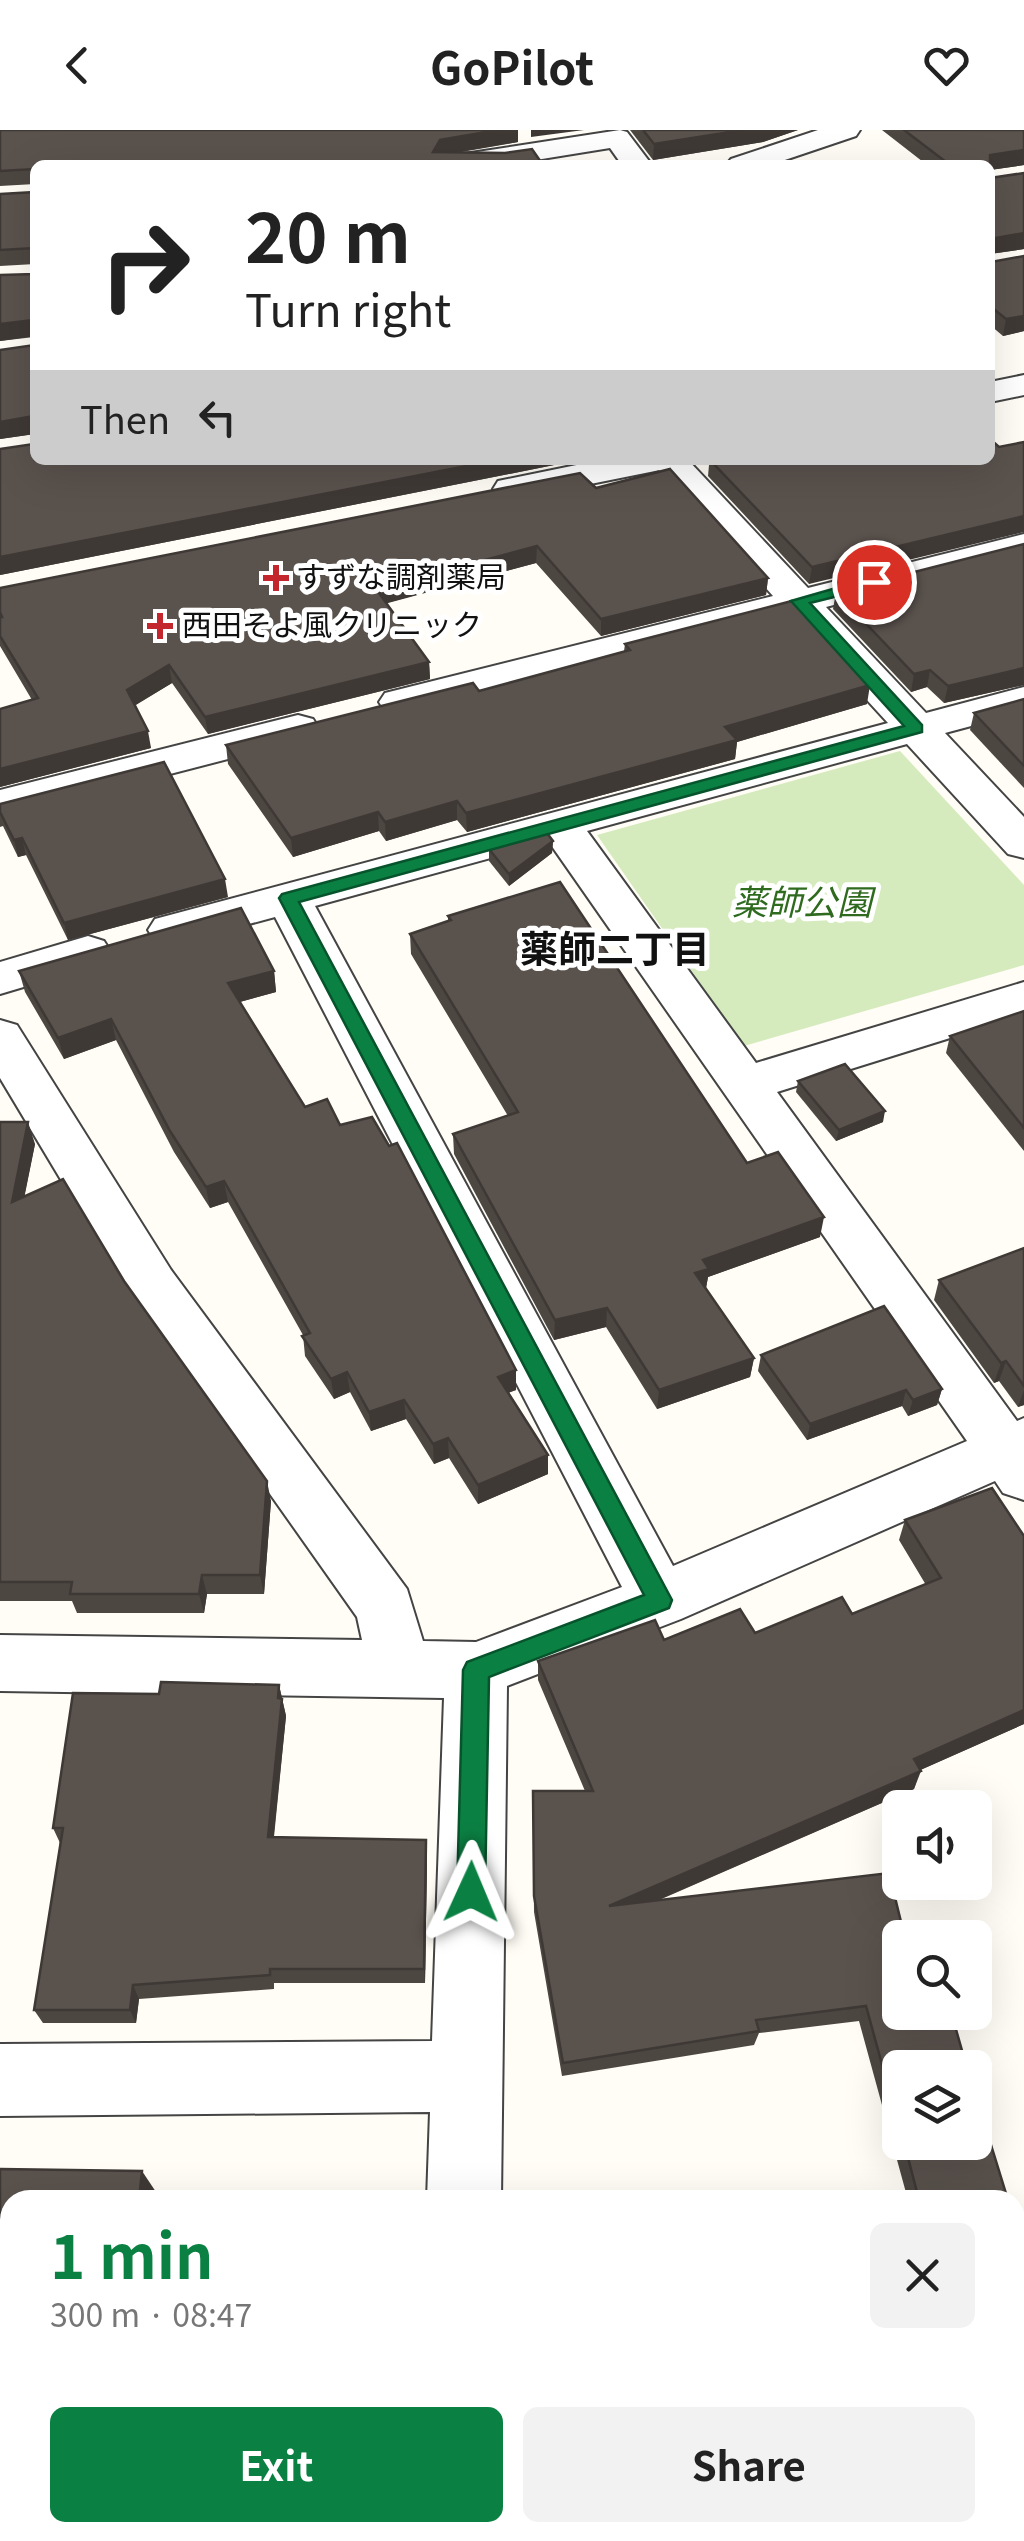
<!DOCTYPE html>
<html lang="en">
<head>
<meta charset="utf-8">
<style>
	body { margin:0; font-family:Georgia,"Noto Sans JP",serif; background:#f2f2f2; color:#222; height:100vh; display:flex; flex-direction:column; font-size:38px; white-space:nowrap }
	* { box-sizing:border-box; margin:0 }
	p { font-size:32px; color:#767676 }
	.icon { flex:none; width:55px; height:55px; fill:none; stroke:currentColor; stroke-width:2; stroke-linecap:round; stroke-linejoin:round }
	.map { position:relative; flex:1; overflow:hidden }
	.sheet { position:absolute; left:0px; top:2060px; width:1025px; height:352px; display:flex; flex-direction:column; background:#fff; border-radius:30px 30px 0 0; box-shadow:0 10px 40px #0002 }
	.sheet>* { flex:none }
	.hud { position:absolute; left:30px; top:30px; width:965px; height:305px; border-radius:15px; box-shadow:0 10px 40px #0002; background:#fff; color:#222; overflow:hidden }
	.tools { position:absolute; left:882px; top:1660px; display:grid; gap:20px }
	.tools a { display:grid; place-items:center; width:110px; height:110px; border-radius:15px; background:#fff; box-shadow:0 10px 40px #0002; font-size:50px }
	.pin { position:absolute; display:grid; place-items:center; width:85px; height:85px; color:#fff; margin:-42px; border:5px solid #fff; border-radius:50%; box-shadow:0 2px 10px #0007 }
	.me { position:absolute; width:110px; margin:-55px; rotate:1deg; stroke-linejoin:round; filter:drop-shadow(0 0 8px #0008) }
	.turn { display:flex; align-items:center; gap:35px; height:210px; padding:0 50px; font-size:45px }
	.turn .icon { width:130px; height:130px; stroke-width:2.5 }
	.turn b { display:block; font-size:70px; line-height:85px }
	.then { display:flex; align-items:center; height:95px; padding:0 50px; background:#0003; gap:20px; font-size:38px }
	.round { display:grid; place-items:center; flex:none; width:105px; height:105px; border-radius:15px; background:#f2f2f2 }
	.headline { display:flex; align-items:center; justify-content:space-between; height:170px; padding:0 50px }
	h1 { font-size:60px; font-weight:700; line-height:75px; color:#0b8043 }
	.button { display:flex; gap:20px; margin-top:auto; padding:20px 50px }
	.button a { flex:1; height:115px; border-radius:15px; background:#0b8043; color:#fff; font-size:40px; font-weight:700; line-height:115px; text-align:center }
	.button a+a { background:#f2f2f2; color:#222 }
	header { display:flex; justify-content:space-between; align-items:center; height:130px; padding:0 50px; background:#fff; font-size:45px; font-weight:700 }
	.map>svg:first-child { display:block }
	.green { fill:#d5ebbd }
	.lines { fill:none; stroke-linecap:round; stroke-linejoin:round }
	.minor-casing { stroke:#444; stroke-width:4 }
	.tertiary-casing { stroke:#444; stroke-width:4 }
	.minor { fill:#fff; fill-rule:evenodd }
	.tertiary { fill:#fff; fill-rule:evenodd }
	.wall { fill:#4d4742 }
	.shaded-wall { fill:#3f3936 }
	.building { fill:#5a524d; stroke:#3f3936; stroke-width:2.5 }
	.route { fill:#0b8043; stroke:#07532c; stroke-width:2.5 }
	.poi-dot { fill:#c4262e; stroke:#fff; stroke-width:4 }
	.labels { text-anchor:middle; stroke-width:10; stroke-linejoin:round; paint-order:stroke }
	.far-poi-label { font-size:30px; fill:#111; stroke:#fff; text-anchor:start }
	.park-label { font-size:35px; font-style:italic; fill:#2f6b1f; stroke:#fff }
	.neighbourhood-label { font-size:38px; font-weight:bold; fill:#111; stroke:#fff }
</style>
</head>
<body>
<header><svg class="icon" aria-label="back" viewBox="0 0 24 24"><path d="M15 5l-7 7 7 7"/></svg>GoPilot<svg class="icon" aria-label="heart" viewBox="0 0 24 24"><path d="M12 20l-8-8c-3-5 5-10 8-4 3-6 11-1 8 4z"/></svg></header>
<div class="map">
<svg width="1024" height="2411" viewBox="0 0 1024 2411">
	<rect width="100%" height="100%" fill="#fffdf5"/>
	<path class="green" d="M900,621l124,134v80l-280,81 -147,-211z"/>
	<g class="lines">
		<defs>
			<g id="minor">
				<path d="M620,0l7,2 25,33h-30l-12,-17 -105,17h-69l5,-6 10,-3z"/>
				<path d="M818,0h42l-4,6 -86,29h-44l5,-6z"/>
				<path d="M650,330h38l120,128 216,-54v22l-198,51 100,106 98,-26v25l-79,21 79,84v41l-16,-4 -101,-110 -320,87 169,232 268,-81v33l-247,77 240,329 7,-3v82l-21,-7 -8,-12 -314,138 -174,67 -6,514h-74l3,-88 -430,4v-72l432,-3 12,-343 -444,-7v-56l362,5 -5,-23 -224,-317 -133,-222v-58l17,5 154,245 236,319 16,52 53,1 146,-55 -347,-670 -104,28 -16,-4 -7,-11 7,-11 733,-196 -98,-107 -390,98 -15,-3 -6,-9 6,-9 388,-97zM549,712l418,599 -294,125 -358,-660z"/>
				<path d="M298,585l15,4 6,9 -6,9 -313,81v-28z"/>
				<path d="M88,806l16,5 7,11 -7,11 -104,31v-32z"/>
				<rect x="414" y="2402" width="82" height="9"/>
			</g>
			<g id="tertiary">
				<path d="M1024,245v20l-34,7v-20z"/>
				<path d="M601,330h72l-5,8 -13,3 -144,29 -13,-3 -5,-8 5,-8z"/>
			</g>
		</defs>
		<use href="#minor" class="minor-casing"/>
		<use href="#tertiary" class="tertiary-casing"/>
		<use href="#minor" class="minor"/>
		<use href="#tertiary" class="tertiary"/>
	</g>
	<g class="wall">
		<path d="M0,0h518v12l-62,11h49l27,-4 11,16h-508v295h525l-1,4 -559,111v-126l34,-5v-10l-34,5v-89l35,-5 -1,-8 -34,4v-66l35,-1v-10l-35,2v-72l35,-2v-8l-35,2z"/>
		<path d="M630,0h168l-35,12 -110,18z"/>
		<path d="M882,0h142v35l-34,5v8l34,-5v76l-34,5 1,8 33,-6v75l-21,5 -13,-11v-160h-63z"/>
		<path d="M704,330h286l-181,124 -101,-108 1,-11z"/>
		<path d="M596,358l172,90 -2,17 -165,41 -65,-73 -150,40 43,59 1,17 -222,55 -36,-51 -37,22 16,43 -151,39v-78l32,-9 -32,-54v-58z"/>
		<path d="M1024,414v141l-80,18 -17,-16 -16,5 -78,-83 3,-17z"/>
		<path d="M625,514l242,60 -130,38 -2,17 -268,73 -10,-12 -71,21 -7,-10 -86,26 -65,-93 -2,-19 253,-54 145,-40z"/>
		<path d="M1024,569v89l-54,-58 4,-17z"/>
		<path d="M0,674l228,93 -160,43 -42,-85 -8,2 -15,-31 -3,1z"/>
		<path d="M553,711l-1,12 -43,33 -20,-25v-12z"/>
		<path d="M448,786l299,247 73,74 -112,40 -2,11 48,70 -4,19 -93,32 -51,-82 -52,13 -100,-186 -1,-20 55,-18 -97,-162 -1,-20 38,-13z"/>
		<path d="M19,841h255l2,21 -36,10 65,105 35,18 176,245v20l-8,3 40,81 -70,30 -29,-46 -15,6 -28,-45 -35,12 -21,-39 -16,7 -29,-43 -2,-21 -75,-133 -18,6 -36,-56 -58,-112 -52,19 -39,-67z"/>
		<path d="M1024,881v140l-78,-98 4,-17z"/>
		<path d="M798,951l85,41 -47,19 -40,-49z"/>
		<path d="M0,992l35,22 -11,53 100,84 147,220 -7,93h-57l-3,19h-127l-5,-12h-72z"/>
		<path d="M1024,1118v157l-6,2 -19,-26 -5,2 -60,-83 5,-20z"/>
		<path d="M761,1225l181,34 -5,16 -29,11 -6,-10 -95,34 -49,-69z"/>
		<path d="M992,1358l32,236 -104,46 -6,19 -257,112 232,-28 11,195v74h75l33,58h-100l-49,-179 -100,12 -5,12 -192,31 -28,-164 -1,-121h52l-47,-111v-19l126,-21 91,-7 97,-19 74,-29 -27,-45 6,-20z"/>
		<path d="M279,1555l7,31 -12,121 152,3 1,15 -2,128h-151v6l-135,10 -3,24h-93l-9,-13 26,-167 -7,-15 106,-134z"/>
		<path d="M727,2402h108l1,9h-107z"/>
		<path d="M985,2402h30l9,9h-37z"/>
	</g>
	<g class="shaded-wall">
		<path d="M498,0h20v12l-78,13 -7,-3 7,-12z"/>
		<path d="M531,0h53l-53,7z"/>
		<path d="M743,0h55l-35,12 -110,18 1,-16z"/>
		<path d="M1024,20v15l-34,5v-15z"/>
		<path d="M1024,103v16l-34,5v-15z"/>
		<path d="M1024,186v15l-21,5 3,-17z"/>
		<path d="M34,190l1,16 -35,5v-17z"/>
		<path d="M34,286l1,18 -35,5v-17z"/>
		<path d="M497,330h63l-1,4 -559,111v-18z"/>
		<path d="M1024,386v16l-215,52 3,-17z"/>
		<path d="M537,416l-1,17 -159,43 -1,-17z"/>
		<path d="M768,448l-2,17 -165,41v-17z"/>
		<path d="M429,532l1,17 -222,55 -3,-17z"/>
		<path d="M169,535l3,18 -41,25 -4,-18z"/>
		<path d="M1024,538v17l-80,18 4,-17z"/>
		<path d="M930,540l-3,17 -16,5 3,-18z"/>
		<path d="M870,555l-3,19 -130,38 -2,17 -268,73 -1,-19 259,-86z"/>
		<path d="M148,601l3,17 -151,39v-18z"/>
		<path d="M457,671v19l-71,21 -1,-19z"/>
		<path d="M378,682l1,19 -86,26 -2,-19z"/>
		<path d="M22,708l4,17 -8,2 -4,-17z"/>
		<path d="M553,711l-1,12 -43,33v-12z"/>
		<path d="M225,749l3,18 -160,43 -4,-17z"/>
		<path d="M274,841l2,21 -44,12 -4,-21z"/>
		<path d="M111,889l5,21 -52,19 -6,-21z"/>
		<path d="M885,981l-2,11 -47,19 3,-11z"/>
		<path d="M28,992l7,22 -16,80 -7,-22z"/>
		<path d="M224,1051l4,21 -18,6 -4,-21z"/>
		<path d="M824,1087l-4,20 -112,40 -2,11 -13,5 2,-20 8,-13z"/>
		<path d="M607,1178l-1,19 -52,13 1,-20z"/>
		<path d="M754,1228l-4,19 -93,32 2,-19z"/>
		<path d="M1006,1231l-7,20 -5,2 7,-20z"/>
		<path d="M516,1240v20l-18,6v-19z"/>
		<path d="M347,1242l3,20 -16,7 -3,-20z"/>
		<path d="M942,1259l-5,16 -29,11 5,-16z"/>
		<path d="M906,1260l-4,16 -95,34 3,-16z"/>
		<path d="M1024,1260v15l-6,2z"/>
		<path d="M404,1270l2,19 -35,12 -2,-19z"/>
		<path d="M448,1308l1,20 -15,6 -1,-20z"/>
		<path d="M548,1325v19l-70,30v-19z"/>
		<path d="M267,1351l4,20 -7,93 -4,-19z"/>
		<path d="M202,1445l5,19 -3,19 -5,-19z"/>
		<path d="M279,1555l7,31 -14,136 -4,-15z"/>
		<path d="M1024,1580v14l-117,52 7,-17z"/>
		<path d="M921,1641l-7,18 -307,133 2,-16z"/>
		<path d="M426,1710l1,15 -2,128 -1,-14z"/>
		<path d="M133,1855l6,14 -3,24 -6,-13z"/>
		<path d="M142,2041l14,21 -1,8h-16z"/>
		<path d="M98,2402h18l-1,9h-18z"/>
	</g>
	<g class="building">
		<path d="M0,0h498l-58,10 -7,12 72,1 27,-4 11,16h-508v295h462l-497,97v-108l34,-5v-28l-34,6v-72l35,-5 -1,-25 -34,4v-49l35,-1v-26l-35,2v-56l35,-2v-23l-35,2z"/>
		<path d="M643,0h100l-89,14z"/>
		<path d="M904,0h120v20l-34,5v23l34,-5v60l-34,6 1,23 33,-6v60l-18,3 -16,-13v-141h-40z"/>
		<path d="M990,309l9,8 25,-5v74l-212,51 -102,-107h280z"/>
		<path d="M670,339l98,109 -167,41 -64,-73 -161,43 53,73 -224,55 -36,-52 -42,25 21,41 -148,38v-60l38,-11 -38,-62v-19h2l-2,-5v-24l580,-115 16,15z"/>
		<path d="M1024,414v124l-76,18 -18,-16 -16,4 -78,-82z"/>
		<path d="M792,471l78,84 -145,42 12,13 -271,73 -9,-12 -72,21 -7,-10 -87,26 -65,-93 247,-62 6,8 151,-41 -5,-6z"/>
		<path d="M1024,569v67l-50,-53z"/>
		<path d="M164,632l61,117 -161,44 -42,-85 -8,2 -14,-28v-8z"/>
		<path d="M547,703l6,8 -44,33 -20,-25z"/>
		<path d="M560,752l187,281 31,-11 46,65 -121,43 6,9 -14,4 59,85 -95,32 -52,-82 -52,12 -102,-186 65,-22 -108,-178 41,-14 -3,-4z"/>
		<path d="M241,778l33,63 -46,12 77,124 22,-8 13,26 32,-8 17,29 8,-3 119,227 -18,7 50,78 -70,30 -30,-47 -15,6 -29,-44 -35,12 -22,-40 -16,7 -29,-43 8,-3 -86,-152 -18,6 -36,-56 -59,-112 -53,19 -39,-67z"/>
		<path d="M1024,881v117l-74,-92z"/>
		<path d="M845,934l40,47 -46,19 -41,-49z"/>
		<path d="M0,992h28l-16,80 51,-23 61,102 143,200 -7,94h-58l-3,19h-129l2,-12h-72z"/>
		<path d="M1024,1118v138l-18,-25 -5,2 -62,-83z"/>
		<path d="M884,1176l58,83 -29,11 -7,-10 -96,34 -49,-69z"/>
		<path d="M992,1358l32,48v174l-110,49 7,12 -312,135 280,-33 16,65h-5v74h23l3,11 27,-4 14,49h-67v62l-34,-124 -110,14 3,11 -196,32 -29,-167 -1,-105h60l-55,-130 117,-41 9,20 76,-31 15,24 87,-36 10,17 89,-36 -36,-58z"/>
		<path d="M161,1552l118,3 -1,13 4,1 -14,138 158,3 -2,129h-154v6l-137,10 -3,25h-96l29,-182h-10l20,-135 86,1z"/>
		<path d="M975,1963l33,107h-89l-15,-58h71z"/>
		<path d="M0,2039l142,2 -3,29h-129v332h88l-1,9h-97z"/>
		<path d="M1015,2095l9,29v287h-25l-2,-9h18z"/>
		<path d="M733,2402h102l1,9h-102z"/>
	</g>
	<path class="route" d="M874,447l8,5 -3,4 -69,17 112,122v7l-623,170 373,698 -3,8 -180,69 -4,215 -4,9 -10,4 -10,-4 -4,-9 6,-222 4,-8 177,-67 -365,-697 3,-4 622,-168 -113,-125z"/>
	<g class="poi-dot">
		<path d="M271 433h10v10h10v10h-10v10h-10v-10h-10v-10h10z"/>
		<path d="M155 481h10v10h10v10h-10v10h-10v-10h-10v-10h10z"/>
	</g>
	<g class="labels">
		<g class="far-poi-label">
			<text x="296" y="458">すずな調剤薬局</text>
			<text x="182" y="506">西田そよ風クリニック</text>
		</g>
		<g class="park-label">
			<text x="802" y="785">薬師公園</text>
		</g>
		<g class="neighbourhood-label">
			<text x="615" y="833">薬師二丁目</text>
		</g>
	</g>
</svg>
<div class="tools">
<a><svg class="icon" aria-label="sound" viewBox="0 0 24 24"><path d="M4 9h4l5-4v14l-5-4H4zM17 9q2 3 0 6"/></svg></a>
<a><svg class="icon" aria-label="search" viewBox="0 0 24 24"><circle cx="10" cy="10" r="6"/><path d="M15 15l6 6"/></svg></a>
<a><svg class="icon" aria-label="layers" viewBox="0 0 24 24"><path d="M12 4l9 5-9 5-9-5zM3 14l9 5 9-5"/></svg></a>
</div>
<div class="pin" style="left:874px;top:452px;background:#d93025"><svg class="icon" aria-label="arrive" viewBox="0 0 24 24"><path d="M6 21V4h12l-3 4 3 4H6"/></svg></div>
<svg class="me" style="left:471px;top:1762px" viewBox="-20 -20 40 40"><path d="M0-17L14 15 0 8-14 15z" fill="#0b8043" stroke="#fff" stroke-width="4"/></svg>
<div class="hud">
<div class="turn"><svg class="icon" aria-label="right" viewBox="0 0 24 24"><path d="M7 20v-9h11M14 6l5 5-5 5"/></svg><div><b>20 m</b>Turn right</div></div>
<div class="then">Then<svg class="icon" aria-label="left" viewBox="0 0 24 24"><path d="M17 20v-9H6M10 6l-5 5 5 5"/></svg></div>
</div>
<section class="sheet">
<div class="headline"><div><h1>1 min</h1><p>300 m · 08:47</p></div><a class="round"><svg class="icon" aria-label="close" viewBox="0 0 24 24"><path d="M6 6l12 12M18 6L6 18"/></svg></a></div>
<div class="button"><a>Exit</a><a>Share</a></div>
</section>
</div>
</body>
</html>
